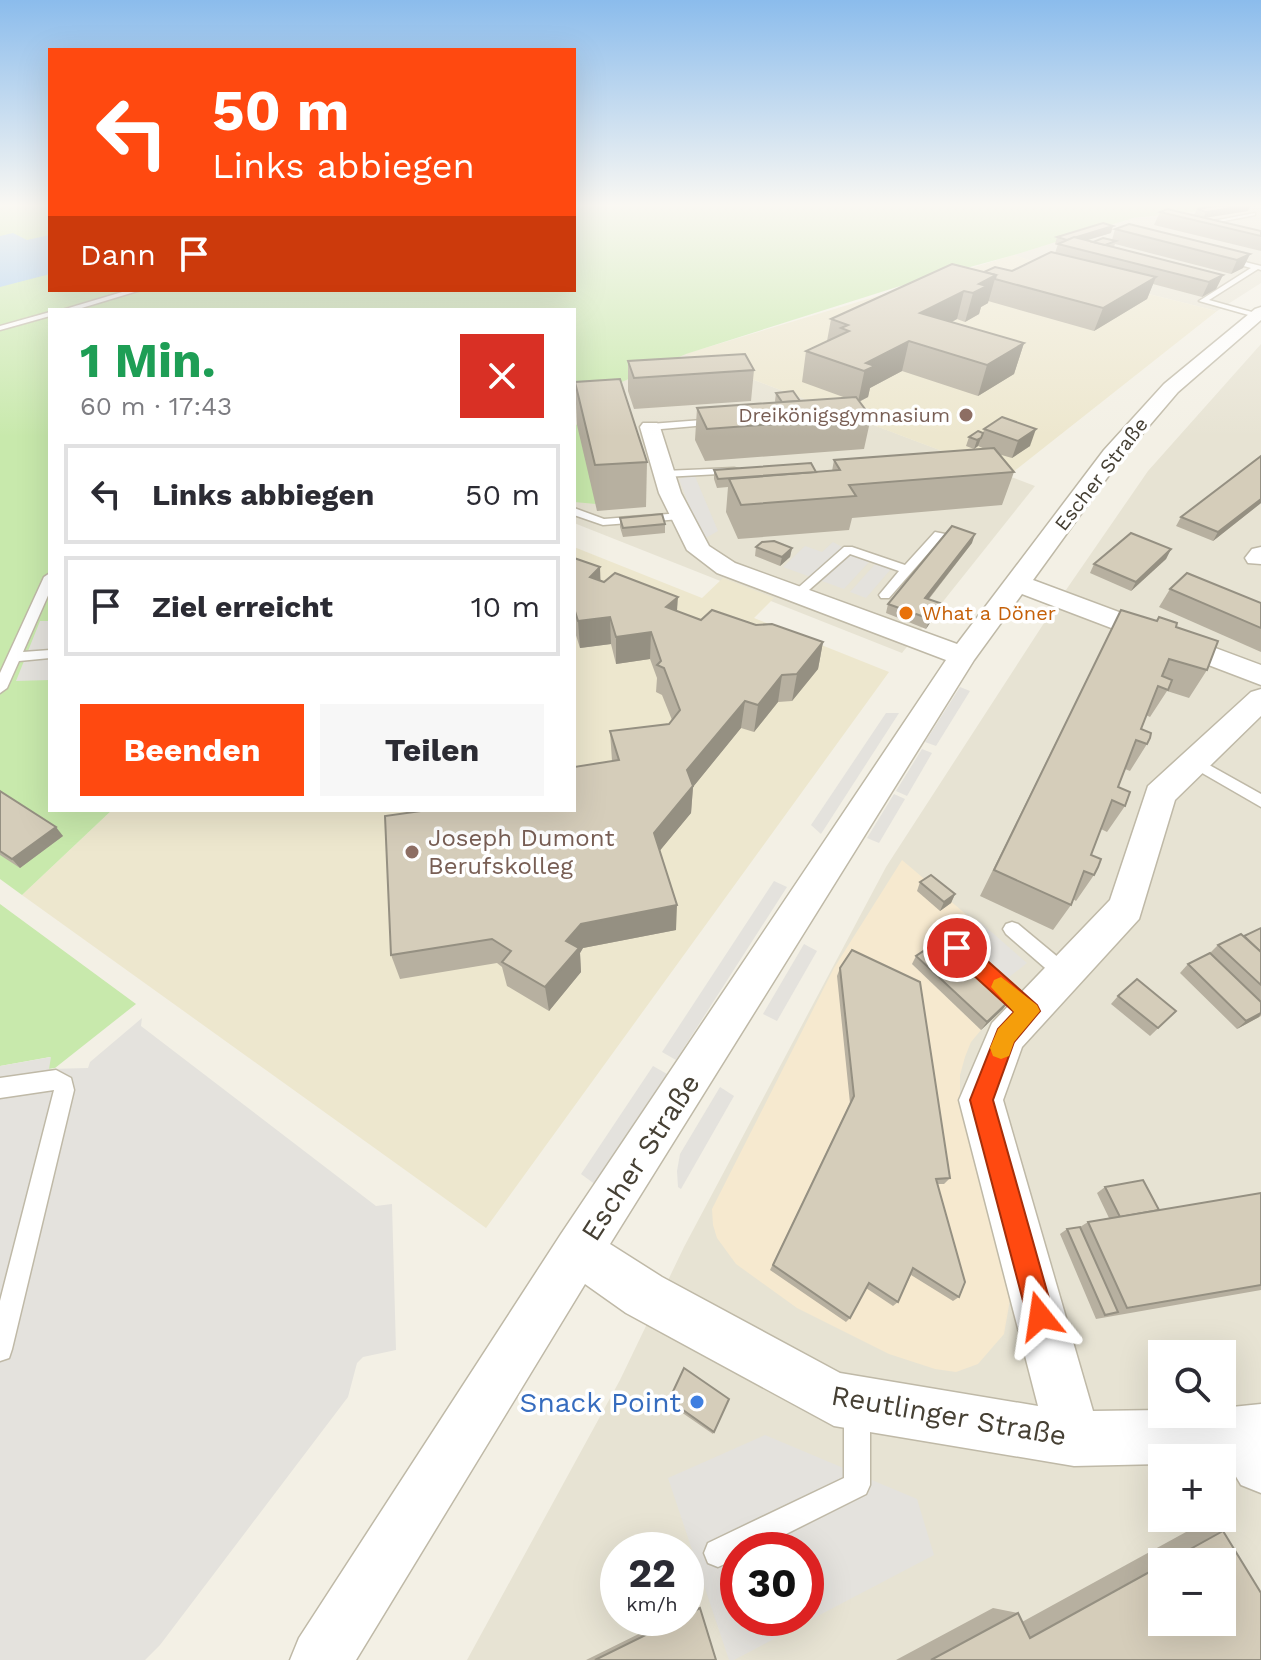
<!DOCTYPE html>
<html lang="de">
<head>
<meta charset="utf-8">
<style>
	body { margin:0; font-family:"Work Sans",sans-serif; background:#f7f7f7; color:#2b2b33; height:100vh; display:flex; flex-direction:column; font-size:30px; white-space:nowrap }
	* { box-sizing:border-box; margin:0 }
	p { font-size:26px; color:#7c7c81 }
	.icon { flex:none; width:44px; height:44px; fill:none; stroke:currentColor; stroke-width:2; stroke-linecap:round; stroke-linejoin:round }
	.map { position:relative; flex:1; overflow:hidden }
	.side { position:absolute; left:48px; top:308px; width:528px; height:504px; display:flex; flex-direction:column; background:#fff; border-radius:0px; box-shadow:0 8px 32px #0002 }
	.side>* { flex:none }
	.guide { position:absolute; left:48px; top:48px; width:528px; height:244px; border-radius:0px; box-shadow:0 8px 32px #0002; background:#ff4910; color:#fff; overflow:hidden }
	.buttons { position:absolute; left:1148px; top:1340px; display:grid; gap:16px }
	.buttons a { display:grid; place-items:center; width:88px; height:88px; border-radius:0px; background:#fff; box-shadow:0 8px 32px #0002; font-size:40px }
	.speed { position:absolute; left:600px; top:1532px; display:flex; gap:16px; font-size:40px; font-weight:700; text-align:center }
	.speed>* { display:grid; place-content:center; width:104px; height:104px; border-radius:50%; background:#fff; box-shadow:0 8px 32px #0002; line-height:1 }
	.speed small { font-size:20px; font-weight:400 }
	.speed .limit { border:12px solid #d22; background:#fff; color:#111 }
	.pin { position:absolute; display:grid; place-items:center; width:68px; height:68px; color:#fff; margin:-34px; border:4px solid #fff; border-radius:50%; box-shadow:0 2px 8px #0007 }
	.me { position:absolute; width:88px; margin:-44px; rotate:345deg; stroke-linejoin:round; filter:drop-shadow(0 0 6px #0008) }
	.turn { display:flex; align-items:center; gap:28px; height:168px; padding:0 32px; font-size:36px }
	.turn .icon { width:104px; height:104px; stroke-width:2.5 }
	.turn b { display:block; font-size:56px; line-height:68px }
	.then { display:flex; align-items:center; height:76px; padding:0 32px; background:#0003; gap:16px; font-size:30px }
	.round { display:grid; place-items:center; flex:none; width:84px; height:84px; border-radius:0px; background:#f7f7f7 }
	.summary { display:flex; align-items:center; justify-content:space-between; height:136px; padding:0 32px }
	h1 { font-size:48px; font-weight:700; line-height:60px; color:#1e9e55 }
	.cta { display:flex; gap:16px; margin-top:auto; padding:16px 32px }
	.cta a { flex:1; height:92px; border-radius:0px; background:#ff4910; color:#fff; font-size:32px; font-weight:700; line-height:92px; text-align:center }
	.cta a+a { background:#f7f7f7; color:#2b2b33 }
	ul { padding:0; list-style:none }
	li { display:flex; align-items:center; gap:24px; height:100px; margin:0 16px 12px; padding:0 16px; border:4px solid #e1e1e2; border-radius:0px }
	li div { flex:1 }
	li b { display:block; font-size:30px }
	li em { font-style:normal }
	.map>svg:first-child { display:block }
	.residential { fill:#e7e3d3; fill-rule:evenodd }
	.commercial { fill:#f6e9cf }
	.education { fill:#ede7ce }
	.green { fill:#c8e9ac }
	.parking { fill:#e4e2dd; fill-rule:evenodd }
	.water { fill:#9fc9f2 }
	.lines { fill:none; stroke-linecap:round; stroke-linejoin:round }
	.lane-casing { stroke:#bfb9a7; stroke-width:3 }
	.street-casing { stroke:#bfb9a7; stroke-width:3 }
	.lane { fill:#fff; fill-rule:evenodd }
	.street { fill:#fff; fill-rule:evenodd }
	.wall { fill:#b7b0a0; fill-rule:evenodd }
	.shaded-wall { fill:#959082 }
	.building { fill:#d5cdba; stroke:#959082; stroke-width:2 }
	.route { fill:#ff4910; stroke:#a62f0a; stroke-width:2 }
	.slow { fill:#f59e0b }
	.education-dot { fill:#8d6e63; stroke:#fff; stroke-width:3 }
	.food-dot { fill:#e8710a; stroke:#fff; stroke-width:3 }
	.shop-dot { fill:#3f7fe0; stroke:#fff; stroke-width:3 }
	.labels { text-anchor:middle; stroke-width:7; stroke-linejoin:round; paint-order:stroke }
	.far-education-label { font-size:20px; fill:#785e54; stroke:#fff; text-anchor:end }
	.far-street-label { font-size:20px; fill:#464034; stroke:#fff }
	.far-food-label { font-size:20px; fill:#c56008; stroke:#fff; text-anchor:start }
	.education-label { font-size:24px; fill:#785e54; stroke:#fff; text-anchor:start }
	.near-street-label { font-size:28px; fill:#464034; stroke:#fff }
	.near-shop-label { font-size:28px; fill:#366cbe; stroke:#fff; text-anchor:end }
</style>
</head>
<body>
<div class="map">
<svg width="1261" height="1660" viewBox="0 0 1261 1660">
	<rect width="100%" height="100%" fill="#f3f0e5"/>
	<g class="residential">
		<path d="M1261,205v78l-44,28 -140,-35 -63,-21 119,-37z"/>
		<path d="M1261,344v1316h-794l153,-280 64,-133 202,-380 171,-264 91,-132zM1162,1354h60v60h-60zM1162,1458h60v60h-60zM618,1550h68v68h-68zM738,1550h68v68h-68zM1162,1562h60v60h-60z"/>
		<path d="M685,354l350,132 -133,167 -328,-130v-120z"/>
	</g>
	<path class="commercial" d="M902,860l72,61 -62,43 69,66 -10,12 -6,15 -5,18v23l52,190 -8,46 -26,30 -22,8 -21,-3 -46,-15 -92,-46 -61,-44 -19,-26 -4,-13 -1,-16 122,-241z"/>
	<g class="education">
		<path d="M1014,255l63,21 140,35 -209,165 -323,-122z"/>
		<path d="M574,547l128,51 21,-20 51,20 -20,20 135,54 -403,556 -464,-333 90,-85h462z"/>
	</g>
	<g class="green">
		<path d="M0,204h50v86h524v-86l687,1 -128,13 -119,37 -117,32 -211,67 -112,49v-93h-524v500h62l-90,85 -22,-16z"/>
		<path d="M578,424l18,80 -22,-2v-76z"/>
		<path d="M0,904l136,100 -81,64 -7,1 2,-12 -50,9z"/>
	</g>
	<g class="parking">
		<path d="M694,474l24,57 -16,9 -23,-61z"/>
		<path d="M833,542l36,20 -25,27 -61,-22 22,-21 17,6z"/>
		<path d="M876,563l15,6 -25,29 -16,-6z"/>
		<path d="M40,621h10v59l-34,1z"/>
		<path d="M960,687l10,4 -34,55 -11,-4z"/>
		<path d="M886,713h13l-78,121 -10,-9z"/>
		<path d="M922,749l10,4 -25,43 -11,-5z"/>
		<path d="M894,794l11,5 -26,44 -12,-5z"/>
		<path d="M774,881l13,6 -111,173 -14,-8z"/>
		<path d="M979,921l48,42 -19,15 -48,-43z"/>
		<path d="M804,944l13,7 -40,70 -14,-7z"/>
		<path d="M142,1018l-1,8 235,180 16,-2 4,146 -33,7 -6,6 -9,34 -188,248 -15,15h-145v-594l51,-9 -2,12 39,-1 2,-6z"/>
		<path d="M653,1066l14,8 -71,111 -15,-11z"/>
		<path d="M720,1087l14,9 -53,93 -3,-2 -1,-16 3,-17z"/>
		<path d="M765,1435l152,64 17,56 -200,105h-5l-61,-182zM738,1550h68v68h-68z"/>
	</g>
	<path class="water" d="M13,233l14,7 23,-5v39l-50,13v-51z"/>
	<g class="lines">
		<defs>
			<g id="lane">
				<path d="M1255,213v2l-36,7 42,13v4l-53,-17z"/>
				<path d="M1225,257l36,9v4l-3,-1 -49,31 50,14v4l-60,-17 52,-33 -28,-8z"/>
				<path d="M129,290h12l-66,20h-13z"/>
				<path d="M50,312v4l-50,14v-4z"/>
				<path d="M715,419l3,1v4l-68,6 -5,-3 5,-3z"/>
				<path d="M734,468l4,1v4l-74,4 -5,-3 5,-3z"/>
				<path d="M574,508l30,11 77,-6 5,3 -5,3 -78,6 -29,-10z"/>
				<path d="M935,532l10,2 -56,64h-8l-2,-3 20,-24 -49,-17 -49,43 -4,1 -6,-4 53,-47h8l53,18z"/>
				<path d="M50,573v18l-27,61 27,-2v8l-31,3 -12,27 -7,5v-20l44,-96z"/>
				<path d="M1195,757l66,37v13l-71,-41 -2,-4 2,-4z"/>
				<path d="M1012,922l6,2 53,44 3,6 -3,6 -6,2 -6,-2 -53,-46 -3,-5 3,-5z"/>
				<path d="M957,940l6,3 73,62 2,6 -2,6 -7,3 -7,-3 -71,-64 -3,-5 3,-5z"/>
				<path d="M56,1070l15,8 3,12 -62,259 -3,9 -9,3v-60l54,-211 -54,8v-20z"/>
				<path d="M857,1396l9,4 4,9v76l-4,9 -112,56h-16v8l-20,9 -10,-4 -4,-10 4,-10 136,-65v-69l4,-9z"/>
			</g>
			<g id="street">
				<path d="M1261,307v13l-83,72 -58,68 -87,120 228,85v20l-239,-91 -48,66 -364,584 52,33 178,96 198,33 -79,-306 33,-77 118,-123 38,-114 103,-94 10,-3v27l-86,84 -36,119 -117,128 -19,53 90,311 69,-1v4h60v-6l39,-4v89l-20,-8 -13,-22h-6v-5h-60v6l-88,2 -240,-40 -208,-113 -41,-29 -229,376h-66l9,-22 262,-404 385,-574 -229,-87 -30,-23 -28,-57 -19,-66 3,-4h14l3,4 21,66 28,53 26,17 222,81 147,-194 60,-66 91,-75z"/>
				<path d="M1261,547v17l-13,-1 -3,-5 7,-9z"/>
			</g>
		</defs>
		<use href="#lane" class="lane-casing"/>
		<use href="#street" class="street-casing"/>
		<use href="#lane" class="lane"/>
		<use href="#street" class="street"/>
	</g>
	<g class="wall">
		<path d="M1197,209l51,2 -43,7 56,13v20l-107,-26 6,-13 34,3z"/>
		<path d="M1115,229l135,25 -7,14 -12,6 -116,-30 -1,3 109,28 -7,14 -14,8 -49,-13 -6,15 -53,32 -106,-30v2l-7,4 -2,7 -14,8 -8,-3 -5,3 72,21 -10,31 -36,22 -76,-25 -32,17 -2,9 -9,5 12,15 -7,32 -159,12 -10,-21 2,-32 79,-5 -1,-2 1,-8 24,8 46,-3 -44,-16 4,-31 21,-10 4,-22 153,-47 28,-1 43,-18 3,-9h-3l2,-7 54,-4 -25,7 7,2 19,-2z"/>
		<path d="M628,361l126,9 -3,31 -117,8 -6,-18z"/>
		<path d="M575,382l72,80 -1,45 -49,4 -20,-86z"/>
		<path d="M984,429l46,17 -18,12 -14,-4 16,18 -12,33 -150,13 -3,12 -111,9 -12,-27 2,-25 -11,1 -3,-9v-9l102,2 16,-1 2,-11 151,-11 -7,-3 -4,3 -8,-3 3,-9 14,-4z"/>
		<path d="M1261,456v47l-48,38 -37,-15 5,-9z"/>
		<path d="M620,518l45,6v9l-42,4 -3,-10z"/>
		<path d="M972,543l-43,56 8,13 -11,17 -40,-16 2,-9z"/>
		<path d="M756,547l36,1 -2,9 -10,9 -25,-10z"/>
		<path d="M1171,549l-5,10 -35,32 -41,-18 4,-9z"/>
		<path d="M574,558l26,23 101,39 55,5 67,17 -5,27 -26,32 -14,1 -24,30 -13,-4 -48,59 -2,26 -31,37 16,80 -93,18 -3,5 1,19 -32,39 -42,-25 -5,-19 -5,-4 -97,16 -9,-24 183,-145 38,-49 -2,-30 59,-7 3,-4 -10,-25 -6,-3 1,-14 -7,-19 -34,5 -5,-20 -31,4 -6,-19z"/>
		<path d="M1170,589l91,14v49l-102,-45z"/>
		<path d="M1121,610l55,17 31,43 -18,28 -22,-7 -17,26 -4,-2 -5,14 6,15 -17,27 -5,-2 -7,18 7,19 -18,26 -6,-3 -10,26 3,20 -18,26 -3,-2 -2,6 -18,25 -73,-34z"/>
		<path d="M0,791l63,45 -43,32 -20,-13z"/>
		<path d="M920,882l35,12 -4,9 -11,8 -23,-20z"/>
		<path d="M1261,928v88l-24,13 -57,-56 8,-9 22,-11 8,-8 26,-9z"/>
		<path d="M916,956l87,53 -22,21 -69,-66z"/>
		<path d="M840,968l110,210 -6,6h-7l22,113 -6,4 -42,-26 -13,27 -5,4 -27,-18 -16,30 -4,4 -76,-52 80,-167 -13,-127z"/>
		<path d="M1118,996l58,15 -26,25 -39,-32z"/>
		<path d="M1105,1187l54,23 102,-17v97l-165,29 -36,-85 7,-5 13,-2 8,-5 21,-4 -12,-25z"/>
		<path d="M669,1400l45,32 -1,2 -45,-31z"/>
		<path d="M1223,1531l38,129h-365l97,-52 25,5 4,9 164,-90zM1162,1562h60l-60,60z"/>
		<path d="M697,1605l3,3 16,52h-130l85,-42h15v-8z"/>
	</g>
	<g class="shaded-wall">
		<path d="M1251,205l-3,6 -45,7 3,-6z"/>
		<path d="M1113,226l-2,7 -46,14 3,-7z"/>
		<path d="M1250,254l-7,14 -12,6 6,-14z"/>
		<path d="M996,275l-8,28 -7,4 -2,7 -14,8 8,-29 6,-9z"/>
		<path d="M1223,275l-7,14 -14,8 7,-15z"/>
		<path d="M1156,277l-9,22 -53,32 9,-23z"/>
		<path d="M964,291l-7,28 -44,23 7,-29z"/>
		<path d="M909,341l-7,30 -32,17 -2,9 -10,5 8,-39z"/>
		<path d="M1024,343l-10,31 -36,22 9,-31z"/>
		<path d="M1036,429l-6,17 -18,12 6,-17z"/>
		<path d="M981,438l-3,8 -4,3 3,-9z"/>
		<path d="M1261,499v4l-48,38 5,-9z"/>
		<path d="M975,534l-3,9 -50,64 3,-9z"/>
		<path d="M792,548l-2,9 -10,9 2,-9z"/>
		<path d="M1171,549l-5,10 -35,32 5,-9z"/>
		<path d="M600,567l1,27 -11,-17z"/>
		<path d="M678,597l-2,27 -10,-17z"/>
		<path d="M940,603l-3,9 -11,17 4,-10z"/>
		<path d="M610,617l1,27 -31,4 -2,-27z"/>
		<path d="M651,632l-1,27 -34,5v-27z"/>
		<path d="M823,642l-5,27 -26,32 5,-27z"/>
		<path d="M782,675l-4,27 -24,30 4,-27z"/>
		<path d="M745,701l-4,27 -48,59 -2,26 -38,46 1,-26 33,-63z"/>
		<path d="M56,827l7,9 -43,32 -8,-9z"/>
		<path d="M955,894l-4,9 -11,8 4,-9z"/>
		<path d="M677,905l-1,25 -93,18 -3,5 1,19 -32,39 -4,-24 21,-46 15,-17z"/>
		<path d="M1009,1001l-6,8 -22,21 6,-8z"/>
		<path d="M1261,1013l-2,4 -22,12 9,-8z"/>
	</g>
	<g class="building">
		<path d="M1226,204l25,1 -45,7 -9,-3z"/>
		<path d="M1167,209l94,22v5l-101,-24z"/>
		<path d="M1103,223l10,3 -46,14 -10,-3z"/>
		<path d="M1129,224l121,30 -13,6 -122,-31z"/>
		<path d="M1074,237l149,38 -14,7 -151,-38z"/>
		<path d="M1103,238l13,3 -11,4 -12,-3z"/>
		<path d="M1051,252l105,25 -53,31 -108,-29 1,-4 -12,-3 11,-5 17,4z"/>
		<path d="M952,264l44,11 -17,9 8,2 -14,7 -9,-2 -44,22 104,30 -37,22 -78,-24 -43,22 9,3 -11,5 -58,-20 43,-20 -8,-3 7,-3 -17,-6z"/>
		<path d="M745,354l9,16 -120,8 -6,-17z"/>
		<path d="M620,379l27,83 -52,3 -20,-83z"/>
		<path d="M793,391l7,10 -18,1 -6,-9z"/>
		<path d="M856,397l15,20 -164,12 -10,-21z"/>
		<path d="M1002,417l34,12 -18,12 -34,-12z"/>
		<path d="M978,431l5,2 -2,5 -4,2 -8,-3z"/>
		<path d="M994,448l20,24 -165,13 7,11 -115,9 -12,-26 111,-9 -6,-10z"/>
		<path d="M1261,456v43l-43,33 -37,-15z"/>
		<path d="M811,463l5,9 -98,7 -4,-9z"/>
		<path d="M662,514l3,10 -42,4 -3,-10z"/>
		<path d="M952,526l23,8 -50,64 15,5 -10,16 -42,-15z"/>
		<path d="M1131,533l40,16 -35,33 -42,-18z"/>
		<path d="M774,541l18,7 -10,9 -26,-10 6,-5z"/>
		<path d="M574,558l26,9 -10,10 14,5 11,-9 63,24 -12,10 35,13 11,-10 44,15 16,-1 51,18 -26,32 -15,1 -24,30 -13,-4 -58,69 6,16 -39,47 23,72 -96,19 -15,17 13,7 -34,39 -43,-25 9,-11 -19,-12 -101,16 -6,-139 43,-6h146v-43l45,-7 -9,-29 59,-7 11,-14 -16,-42 -7,-3 4,-4 -10,-29 -35,5 -6,-20 -32,4 -4,-13z"/>
		<path d="M1187,573l74,30v25l-91,-39z"/>
		<path d="M1121,610l36,11 2,-4 18,6 -1,4 42,14 -11,29 -38,-11 -7,17 10,4 -4,10 -10,-4 -17,43 10,4 -1,5 -3,6 -11,-4 -18,47 12,5 -5,14 -13,-6 -21,55 10,4 -3,8 -4,8 -10,-4 -13,34 -77,-35z"/>
		<path d="M0,791l56,36 -44,32 -12,-8z"/>
		<path d="M931,875l24,19 -11,8 -24,-20z"/>
		<path d="M1261,928v24l-17,-16z"/>
		<path d="M1241,934l20,18v33l-43,-40z"/>
		<path d="M940,940l69,61 -22,21 -71,-66z"/>
		<path d="M852,950l68,32 30,196 -14,1 29,103 -6,15 -46,-29 -15,34 -29,-19 -19,35 -77,-53 81,-169 -14,-128z"/>
		<path d="M1210,953l51,49v11l-15,8 -58,-57z"/>
		<path d="M1137,979l39,32 -18,17 -40,-32z"/>
		<path d="M1143,1180l16,30 -39,7 -15,-30z"/>
		<path d="M1261,1193v92l-134,23 -39,-86z"/>
		<path d="M1080,1227l38,85 -13,3 -38,-86z"/>
		<path d="M684,1368l45,31 -15,33 -45,-32z"/>
		<path d="M1223,1531l38,62v67h-330l87,-47 12,25 132,-73v57h60v-60h-55z"/>
		<path d="M700,1608l16,52h-121l85,-42h6v-3z"/>
	</g>
	<linearGradient id="sky" x2="0" y2="1"><stop stop-color="#8bbcec"/><stop offset="0.47" stop-color="#faf8f3"/><stop offset="1" stop-color="#faf8f3" stop-opacity="0"/></linearGradient>
	<rect width="1261" height="437" fill="url(#sky)"/>
	<path class="route" d="M957,939l8,2 72,64 3,6 -26,31 -21,58 61,216 -4,9 -10,4 -9,-4 -4,-9 -57,-216 28,-71 16,-17 -64,-58 -3,-6 3,-7z"/>
	<path class="slow" d="M1001,977l36,28 3,6 -26,31 -5,14 -8,3 -8,-3 -3,-8 8,-19 16,-17 -23,-25 3,-7z"/>
	<g class="education-dot">
		<circle cx="966" cy="415" r="8"/>
		<circle cx="412" cy="852" r="8"/>
	</g>
	<circle class="food-dot" cx="906" cy="613" r="8"/>
	<circle class="shop-dot" cx="697" cy="1402" r="8"/>
	<g class="labels">
		<g class="far-education-label">
			<text x="950" y="422">Dreikönigsgymnasium</text>
		</g>
		<g class="far-street-label">
			<text transform="translate(1101 474) rotate(-52)" y="7">Escher Straße</text>
		</g>
		<g class="far-food-label">
			<text x="922" y="620">What a Döner</text>
		</g>
		<g class="education-label">
			<text x="428" y="846">Joseph Dumont<tspan x="428" dy="28">Berufskolleg</tspan></text>
		</g>
		<g class="near-street-label">
			<text transform="translate(640 1157) rotate(-57)" y="10">Escher Straße</text>
			<text transform="translate(949 1415) rotate(10)" y="10">Reutlinger Straße</text>
		</g>
		<g class="near-shop-label">
			<text x="681" y="1412">Snack Point</text>
		</g>
	</g>
</svg>
<div class="buttons">
<a><svg class="icon" aria-label="search" viewBox="0 0 24 24"><circle cx="10" cy="10" r="6"/><path d="M15 15l6 6"/></svg></a>
<a>+</a>
<a>−</a>
</div>
<div class="speed"><div>22<small>km/h</small></div><div class="limit">30</div></div>
<div class="pin" style="left:957px;top:948px;background:#d93025"><svg class="icon" aria-label="arrive" viewBox="0 0 24 24"><path d="M6 21V4h12l-3 4 3 4H6"/></svg></div>
<svg class="me" style="left:1040px;top:1316px" viewBox="-20 -20 40 40"><path d="M0-17L14 15 0 8-14 15z" fill="#ff4910" stroke="#fff" stroke-width="4"/></svg>
<div class="guide">
<div class="turn"><svg class="icon" aria-label="left" viewBox="0 0 24 24"><path d="M17 20v-9H6M10 6l-5 5 5 5"/></svg><div><b>50 m</b>Links abbiegen</div></div>
<div class="then">Dann<svg class="icon" aria-label="arrive" viewBox="0 0 24 24"><path d="M6 21V4h12l-3 4 3 4H6"/></svg></div>
</div>
<section class="side">
<div class="summary"><div><h1>1 Min.</h1><p>60 m · 17:43</p></div><a class="round" style="background:#d93025;color:#fff"><svg class="icon" aria-label="close" viewBox="0 0 24 24"><path d="M6 6l12 12M18 6L6 18"/></svg></a></div>
<ul>
<li><svg class="icon" aria-label="left" viewBox="0 0 24 24"><path d="M17 20v-9H6M10 6l-5 5 5 5"/></svg><div><b>Links abbiegen</b></div><em>50 m</em></li>
<li><svg class="icon" aria-label="arrive" viewBox="0 0 24 24"><path d="M6 21V4h12l-3 4 3 4H6"/></svg><div><b>Ziel erreicht</b></div><em>10 m</em></li>
</ul>
<div class="cta"><a>Beenden</a><a>Teilen</a></div>
</section>
</div>
</body>
</html>
